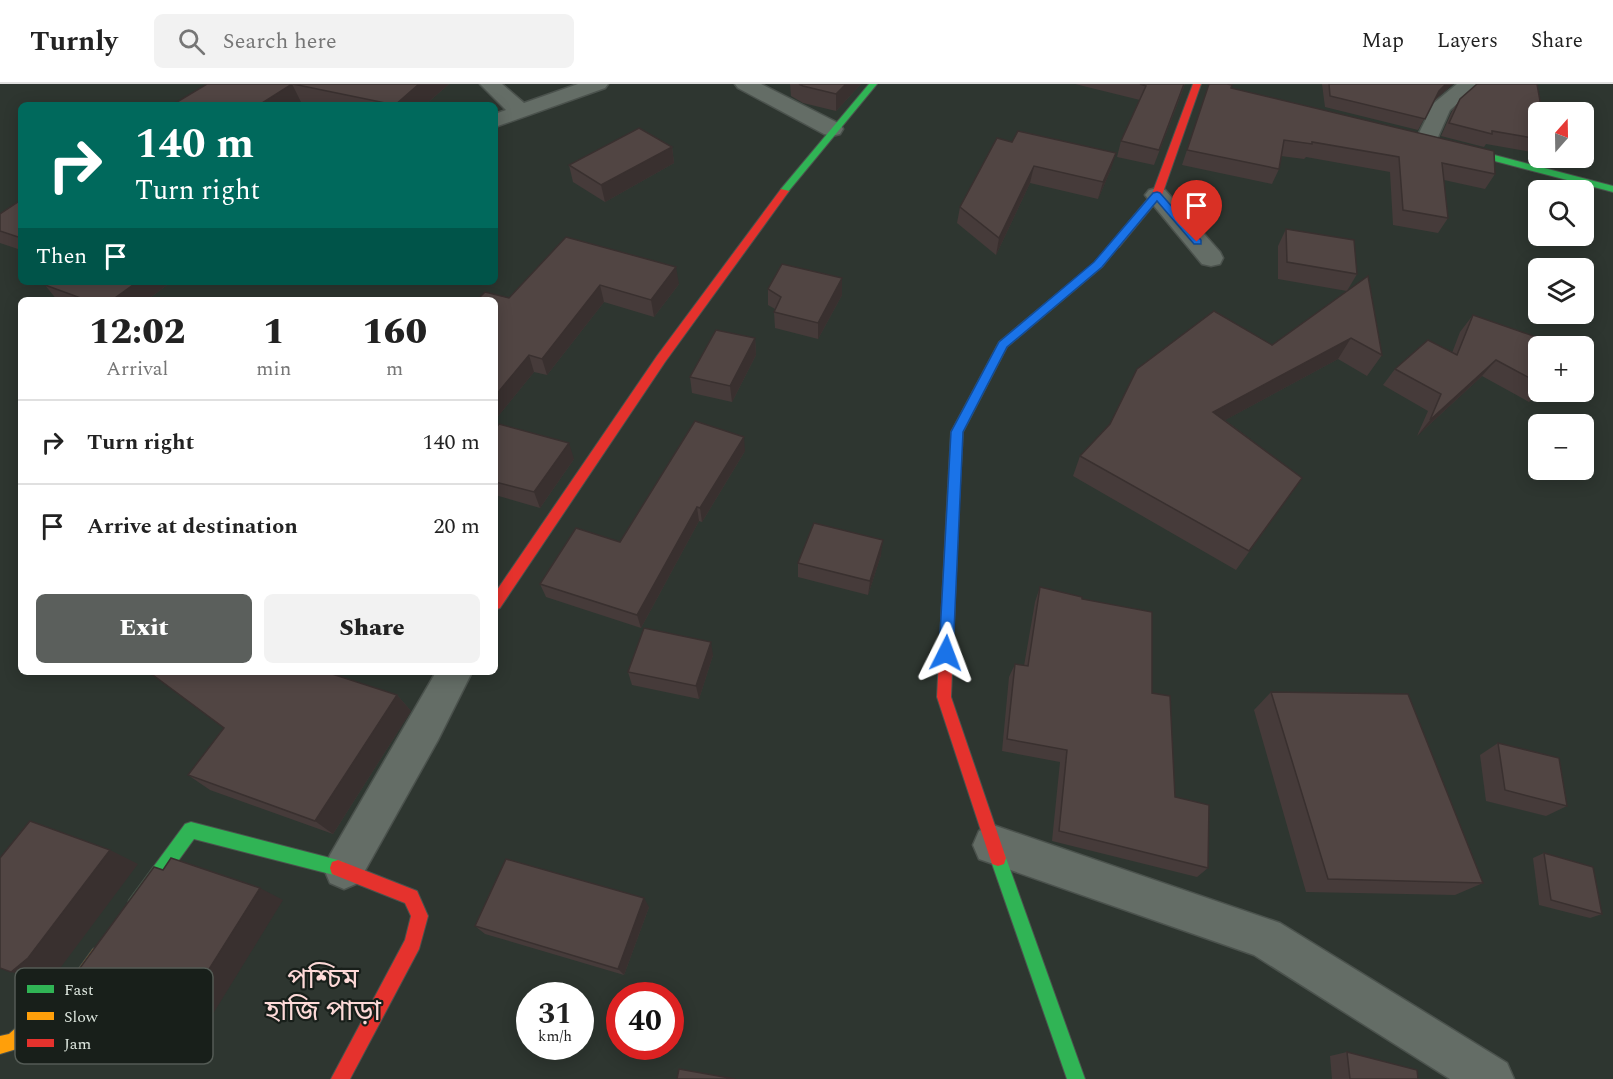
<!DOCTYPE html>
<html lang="en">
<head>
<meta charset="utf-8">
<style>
	body { margin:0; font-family:Spectral,"Noto Sans Bengali",serif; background:#f2f2f2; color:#222; height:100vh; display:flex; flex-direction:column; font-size:22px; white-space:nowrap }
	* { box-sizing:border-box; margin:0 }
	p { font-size:20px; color:#767676 }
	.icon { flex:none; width:33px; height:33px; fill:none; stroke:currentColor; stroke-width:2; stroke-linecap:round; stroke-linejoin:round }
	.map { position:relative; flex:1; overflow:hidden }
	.panel { position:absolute; left:18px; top:213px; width:480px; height:378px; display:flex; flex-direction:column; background:#fff; border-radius:9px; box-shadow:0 3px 15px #0003 }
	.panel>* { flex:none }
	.banner { position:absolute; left:18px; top:18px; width:480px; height:183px; border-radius:9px; box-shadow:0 3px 15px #0003; background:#00695c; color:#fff; overflow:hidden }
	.needle { width:39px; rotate:20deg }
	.fabs { position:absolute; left:1528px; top:18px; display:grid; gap:12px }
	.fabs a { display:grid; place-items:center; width:66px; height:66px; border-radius:9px; background:#fff; box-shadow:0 3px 15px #0003; font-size:30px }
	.speed { position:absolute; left:516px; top:898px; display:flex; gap:12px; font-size:30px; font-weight:700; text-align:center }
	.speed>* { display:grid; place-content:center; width:78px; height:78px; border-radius:50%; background:#fff; box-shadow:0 3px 15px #0003; line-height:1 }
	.speed small { font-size:15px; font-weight:400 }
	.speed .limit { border:9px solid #d22; background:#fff; color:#111 }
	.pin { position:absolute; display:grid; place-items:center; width:51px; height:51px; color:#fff; margin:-62px -26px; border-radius:50% 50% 50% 0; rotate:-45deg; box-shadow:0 0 6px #0007 }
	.pin .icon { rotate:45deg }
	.me { position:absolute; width:66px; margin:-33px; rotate:3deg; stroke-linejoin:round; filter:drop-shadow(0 0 4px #0008) }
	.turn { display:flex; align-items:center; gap:21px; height:126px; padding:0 18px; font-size:27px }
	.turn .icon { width:78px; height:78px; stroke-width:2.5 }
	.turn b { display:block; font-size:42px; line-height:51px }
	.then { display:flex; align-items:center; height:57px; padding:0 18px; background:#0003; gap:12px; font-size:22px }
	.eta { display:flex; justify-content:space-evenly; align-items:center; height:102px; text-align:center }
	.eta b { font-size:36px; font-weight:800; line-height:42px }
	.button { display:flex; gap:12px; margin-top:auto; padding:12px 18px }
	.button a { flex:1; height:69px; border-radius:9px; background:#5b5f5c; color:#fff; font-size:24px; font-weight:800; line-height:69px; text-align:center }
	.button a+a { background:#f2f2f2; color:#222 }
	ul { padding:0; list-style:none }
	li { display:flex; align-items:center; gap:18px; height:84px; padding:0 18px; border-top:2px solid #e0e0e0 }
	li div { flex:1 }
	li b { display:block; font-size:22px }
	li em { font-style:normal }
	header { display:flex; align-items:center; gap:36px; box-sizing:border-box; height:84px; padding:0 30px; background:#fff; border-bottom:2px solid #e0e0e0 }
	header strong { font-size:28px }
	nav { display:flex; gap:33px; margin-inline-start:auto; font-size:21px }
	.search { width:420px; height:54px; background:#f2f2f2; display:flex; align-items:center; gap:15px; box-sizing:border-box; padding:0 21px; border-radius:9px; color:#767676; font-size:22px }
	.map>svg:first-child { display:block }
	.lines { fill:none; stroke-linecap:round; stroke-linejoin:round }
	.street-casing { stroke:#4b524d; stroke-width:3 }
	.fast-casing { stroke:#4b524d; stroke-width:2 }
	.slow-casing { stroke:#4b524d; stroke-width:2 }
	.jam-casing { stroke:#4b524d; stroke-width:2 }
	.street { fill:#646d66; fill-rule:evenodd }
	.fast { fill:#30b455; fill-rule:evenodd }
	.slow { fill:#ff9f0a; fill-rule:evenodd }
	.jam { fill:#e5322d; fill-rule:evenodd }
	.wall { fill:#463b3a }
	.shaded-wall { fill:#39302f }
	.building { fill:#514543; stroke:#39302f; stroke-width:1.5 }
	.route { fill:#1a73e8; stroke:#114b97; stroke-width:1.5 }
	.labels { text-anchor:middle; stroke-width:4.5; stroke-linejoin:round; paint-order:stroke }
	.near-neighbourhood-label { font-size:28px; fill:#fedad8; stroke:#181f1a }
	.key { fill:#181f1a; stroke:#545b55; stroke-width:1.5 }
	.key-label { font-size:16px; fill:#dfe8e0 }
</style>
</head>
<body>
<header>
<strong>Turnly</strong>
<div class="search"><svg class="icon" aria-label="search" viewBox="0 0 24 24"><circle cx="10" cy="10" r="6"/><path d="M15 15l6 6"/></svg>Search here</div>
<nav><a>Map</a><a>Layers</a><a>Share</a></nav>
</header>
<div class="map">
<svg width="1613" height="995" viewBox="0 0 1613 995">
	<rect width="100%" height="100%" fill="#2e3630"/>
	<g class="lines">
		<defs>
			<g id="street">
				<path d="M480,0h22l22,19 54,-19h30l-3,4 -110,39v-13l11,-4z"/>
				<path d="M735,0h26l79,40 3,5 -3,5 -8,2 -8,-2 -86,-46z"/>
				<path d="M1457,0h23l-30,26 -16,36 -8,2 -8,-2 -3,-5 19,-38z"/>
				<path d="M1157,104l8,2 55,62 3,6 -3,6 -9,2 -9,-2 -53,-64 -4,-5 4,-5z"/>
				<path d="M436,588h36l-34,68 -80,143 -14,6 -14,-6 -6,-14 6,-14z"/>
				<path d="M993,741l287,98 227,140 7,16h-64l-196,-124 -275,-96 -6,-14 6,-14z"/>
			</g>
			<g id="fast">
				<path d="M869,0h8l-90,109h-6v-4z"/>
				<path d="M1452,60l161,42v6l-164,-43v-4z"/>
				<path d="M1115,158l5,3 -18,22 -95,80 -44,85 -4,72 -6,5 -4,-1 -2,-4 4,-72 48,-90 95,-79 17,-20z"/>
				<path d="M191,738l147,38 6,2 2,6 -2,6 -6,2 -144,-37 -53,73 -6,2 -6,-2 -2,-6 2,-6 56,-76z"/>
				<path d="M998,766l6,2 2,6 79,221h-18l-77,-221 2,-6z"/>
			</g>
			<path id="slow" d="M99,862l6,3 3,6 -24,35 -64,58 -20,6v-18l9,-2 63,-56 21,-29z"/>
			<g id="jam">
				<path d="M1193,0h8l-39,111 -43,52h-8v-4l41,-49z"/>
				<path d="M781,105l8,2 -124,171 -165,246 -5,2v-17l162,-237z"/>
				<path d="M953,415l6,5 -8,193 55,161 -2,6 -6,2 -6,-2 -2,-6 -53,-161 10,-193z"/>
				<path d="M338,776l79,31 11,25 -9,33 -69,130h-19l74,-139 6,-24 -6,-13 -73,-29 -2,-6 2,-6z"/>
			</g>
		</defs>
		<use href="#street" class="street-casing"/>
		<use href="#fast" class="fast-casing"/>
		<use href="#slow" class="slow-casing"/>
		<use href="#jam" class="jam-casing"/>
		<use href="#street" class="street"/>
		<use href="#fast" class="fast"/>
		<use href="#slow" class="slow"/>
		<use href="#jam" class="jam"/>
	</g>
	<g class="wall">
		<path d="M207,0h242l-24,21h-117z"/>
		<path d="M790,0h71l-25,27 -33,-8 -12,-7z"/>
		<path d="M1075,0h110l-31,81 -37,-8 4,-16 19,-41z"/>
		<path d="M1209,0l22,4 264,86 -10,15 -41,-9 4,38 -10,15 -45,-8 -3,-53 -84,-15 -2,2 -23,-3 -2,13 -7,15 -90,-19z"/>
		<path d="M1322,0h131l-19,17 -16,29 -93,-23z"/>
		<path d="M1460,15l79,13v38l-2,3 -51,-9 -2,3 -43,-11 11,-25z"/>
		<path d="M997,54l114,31 -13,30 -68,-16 -34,72 -39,-32 3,-16z"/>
		<path d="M672,63l2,16 -69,39 -32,-20 -4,-17z"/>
		<path d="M21,116v50l-21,-7v-29z"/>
		<path d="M1286,145l71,45 -10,17 -69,-12v-33z"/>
		<path d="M566,153l113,47 -25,33 -50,-15 -57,73 -13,-3 -39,48v-120l14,-2z"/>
		<path d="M1368,192l14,79 -15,21 -29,-17 -113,61 77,58 -66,92 -163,-94 7,-20 192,-111z"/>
		<path d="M49,198h122l-24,18h-90l-12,-15z"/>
		<path d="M768,205l74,6 -24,44 -43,-11 -1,-16 1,-3 -7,-4z"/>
		<path d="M1473,231l66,31v46l-10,10 -47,-26 -65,60 11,-25 -45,-26 12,-16 57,-16 8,-21z"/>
		<path d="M755,254l1,17 -24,47 -40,-9 -2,-16z"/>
		<path d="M495,345l79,30 -34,49 -45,-13z"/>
		<path d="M745,367l-43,71 -3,-1 -58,107 -95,-31 -6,-13 80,-42z"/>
		<path d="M881,471l-13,40 -70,-18v-14z"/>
		<path d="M1040,503l42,12 70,94 23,104 33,71 -11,9 -145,-36 8,-79 -58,-11 7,-74 6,-13 9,2 11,-64z"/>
		<path d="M713,571l-14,44 -67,-14 -4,-13z"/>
		<path d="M1271,608l212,191 -28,12 -149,-3 -52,-182z"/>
		<path d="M397,611l14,16 -78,123 -123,-44 -22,-15z"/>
		<path d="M1498,659l69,63 -21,10 -60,-15 -6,-46z"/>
		<path d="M1544,769l58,61 -12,4 -51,-13 -6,-47z"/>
		<path d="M649,823l-25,68 -139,-41 -10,-8z"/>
		<path d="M1347,968l71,27h-86l-2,-23z"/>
	</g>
	<g class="shaded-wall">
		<path d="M292,0l10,20 -3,1h-40z"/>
		<path d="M419,0h30l-24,21h-30z"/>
		<path d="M846,0h15l-25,27v-17z"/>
		<path d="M1446,0h7l-21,18 7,-11z"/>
		<path d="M672,63l2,16 -69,39 -4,-17z"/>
		<path d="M1116,69l-5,16 -13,30 5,-17z"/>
		<path d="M1034,82l-4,17 -34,72 3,-17z"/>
		<path d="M676,183l3,17 -25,33 -3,-17z"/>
		<path d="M842,194v17l-24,44v-16z"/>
		<path d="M137,198h34l-24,18h-35z"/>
		<path d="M600,201l4,17 -57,73 -5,-16z"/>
		<path d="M755,254l1,17 -24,47 -2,-16z"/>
		<path d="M1351,254l-13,21 -135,73 10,-20z"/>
		<path d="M529,271l5,17 -39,48v-24z"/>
		<path d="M1496,276l-14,16 -65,60 13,-16z"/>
		<path d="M744,353l1,14 -43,71 -2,-14z"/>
		<path d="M569,359l5,16 -34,49 -6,-16z"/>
		<path d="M697,423l2,14 -58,107 -4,-13z"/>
		<path d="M883,456l-2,15 -13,40 2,-14z"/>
		<path d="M711,558l2,13 -14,44 -3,-13z"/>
		<path d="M397,611l14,16 -78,123 -18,-13z"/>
		<path d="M110,766l28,14 -77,103 -16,14 -34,-9z"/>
		<path d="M260,804l23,12 -83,135 -28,-7z"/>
		<path d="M644,814l5,9 -25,68 -6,-6z"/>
	</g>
	<g class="building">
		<path d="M207,0h85l-33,21h-87z"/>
		<path d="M293,0h126l-24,21z"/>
		<path d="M799,0h47l-10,10 -33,-8z"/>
		<path d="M1140,0h44l-25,66 -38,-9 25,-55z"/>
		<path d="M1209,0h18l5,1 -1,3 263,63 1,23 -53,-11 6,55 -45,-8 -4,-53 -87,-15v2l-28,-4 -5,29 -92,-19z"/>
		<path d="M1329,0h117l-7,7 -14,28 -95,-23z"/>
		<path d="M1477,0h60l5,28h-3v27l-47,-8v3l-43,-11 11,-24z"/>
		<path d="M639,44l33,19 -71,38 -32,-20z"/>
		<path d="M1018,47l98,22 -13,29 -69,-16 -35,72 -39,-31 37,-69 15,4z"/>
		<path d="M21,116v38l-21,-7v-17z"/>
		<path d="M1286,145l68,11 3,34 -70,-12z"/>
		<path d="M566,153l110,30 -25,33 -51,-15 -58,74 -13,-4 -34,41v-96h-18l8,-8 24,6z"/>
		<path d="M782,180l60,14 -24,45 -44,-11 7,-15 -13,-8z"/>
		<path d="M1368,192l14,79 -31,-17 -138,74 89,66 -53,73 -169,-95 30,-32 27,-55 77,-58 58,34z"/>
		<path d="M49,198h88l-25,18h-26l-41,-15z"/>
		<path d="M1473,231l89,31h-23v37l-43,-23 -66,60 11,-26 -46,-25 33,-29 29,15z"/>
		<path d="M716,246l39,8 -25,48 -40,-9z"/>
		<path d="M695,337l49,16 -44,71 -3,-1 -60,108 -97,-31 36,-56 44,14z"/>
		<path d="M499,340l70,19 -35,49 -39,-10v-53z"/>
		<path d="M814,439l69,17 -13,41 -72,-18z"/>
		<path d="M1040,503l42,10v2l70,13v81l18,3 5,101 34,8 -1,63 -149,-37 8,-81 -60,-11 8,-75 13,2z"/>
		<path d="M644,544l67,14 -15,44 -68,-14z"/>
		<path d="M149,588h177l71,23 -82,126 -127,-46 36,-47z"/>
		<path d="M1271,608l137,2 75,189 -155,-4z"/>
		<path d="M1498,659l61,15 8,48 -62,-16z"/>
		<path d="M30,737l80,29 -82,108 -17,14 -11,-4v-110z"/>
		<path d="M1544,769l49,14 9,47 -51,-14z"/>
		<path d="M171,774l89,30 -88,140 -106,-41 88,-120 9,3z"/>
		<path d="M506,775l138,39 -26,71 -143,-43z"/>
		<path d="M1347,968l70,18 1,9h-68z"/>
		<path d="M679,985l56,10h-58z"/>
	</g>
	<path class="route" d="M1157,108l3,1 41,47v4h-7l-37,-43 -55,66 -95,80 -44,85 -10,221 -2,5 -5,2 -5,-2 -2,-5 12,-221 48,-90 95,-80 59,-69z"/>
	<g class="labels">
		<g class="near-neighbourhood-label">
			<text x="323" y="904">পশ্চিম<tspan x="323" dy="32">হাজি পাড়া</tspan></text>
		</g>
	</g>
	<rect x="15" y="884" width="198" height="96" rx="9" class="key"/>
	<rect x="27" y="901" width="27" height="8" fill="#30b455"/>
	<rect x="27" y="928" width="27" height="8" fill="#ff9f0a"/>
	<rect x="27" y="955" width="27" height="8" fill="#e5322d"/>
	<g class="key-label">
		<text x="64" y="911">Fast</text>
		<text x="64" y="938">Slow</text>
		<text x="64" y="965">Jam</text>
	</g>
</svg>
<div class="fabs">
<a><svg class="needle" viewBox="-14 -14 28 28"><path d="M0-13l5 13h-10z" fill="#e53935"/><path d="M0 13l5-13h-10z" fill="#767676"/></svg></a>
<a><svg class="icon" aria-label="search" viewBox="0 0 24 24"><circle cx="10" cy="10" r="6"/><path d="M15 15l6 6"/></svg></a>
<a><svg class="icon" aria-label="layers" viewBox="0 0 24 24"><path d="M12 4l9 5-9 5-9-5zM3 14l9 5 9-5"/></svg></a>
<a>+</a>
<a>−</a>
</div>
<div class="speed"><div>31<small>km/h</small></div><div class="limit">40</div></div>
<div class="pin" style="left:1197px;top:158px;background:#d93025"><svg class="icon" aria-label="arrive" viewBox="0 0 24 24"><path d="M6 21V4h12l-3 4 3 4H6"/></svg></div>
<svg class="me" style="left:946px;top:569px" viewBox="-20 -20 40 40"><path d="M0-17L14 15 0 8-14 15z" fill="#1a73e8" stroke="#fff" stroke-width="4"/></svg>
<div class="banner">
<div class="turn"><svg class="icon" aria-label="right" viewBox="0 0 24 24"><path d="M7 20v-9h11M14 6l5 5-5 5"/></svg><div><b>140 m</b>Turn right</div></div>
<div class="then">Then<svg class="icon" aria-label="arrive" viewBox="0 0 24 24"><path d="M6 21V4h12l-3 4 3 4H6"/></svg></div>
</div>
<section class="panel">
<div class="eta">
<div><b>12:02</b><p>Arrival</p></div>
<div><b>1</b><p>min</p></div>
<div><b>160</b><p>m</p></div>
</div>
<ul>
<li><svg class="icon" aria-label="right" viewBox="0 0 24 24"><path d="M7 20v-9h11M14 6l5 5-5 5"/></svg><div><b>Turn right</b></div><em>140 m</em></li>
<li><svg class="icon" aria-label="arrive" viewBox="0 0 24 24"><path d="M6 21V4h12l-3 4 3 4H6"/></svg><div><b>Arrive at destination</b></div><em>20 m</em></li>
</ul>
<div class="button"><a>Exit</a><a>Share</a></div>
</section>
</div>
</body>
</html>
